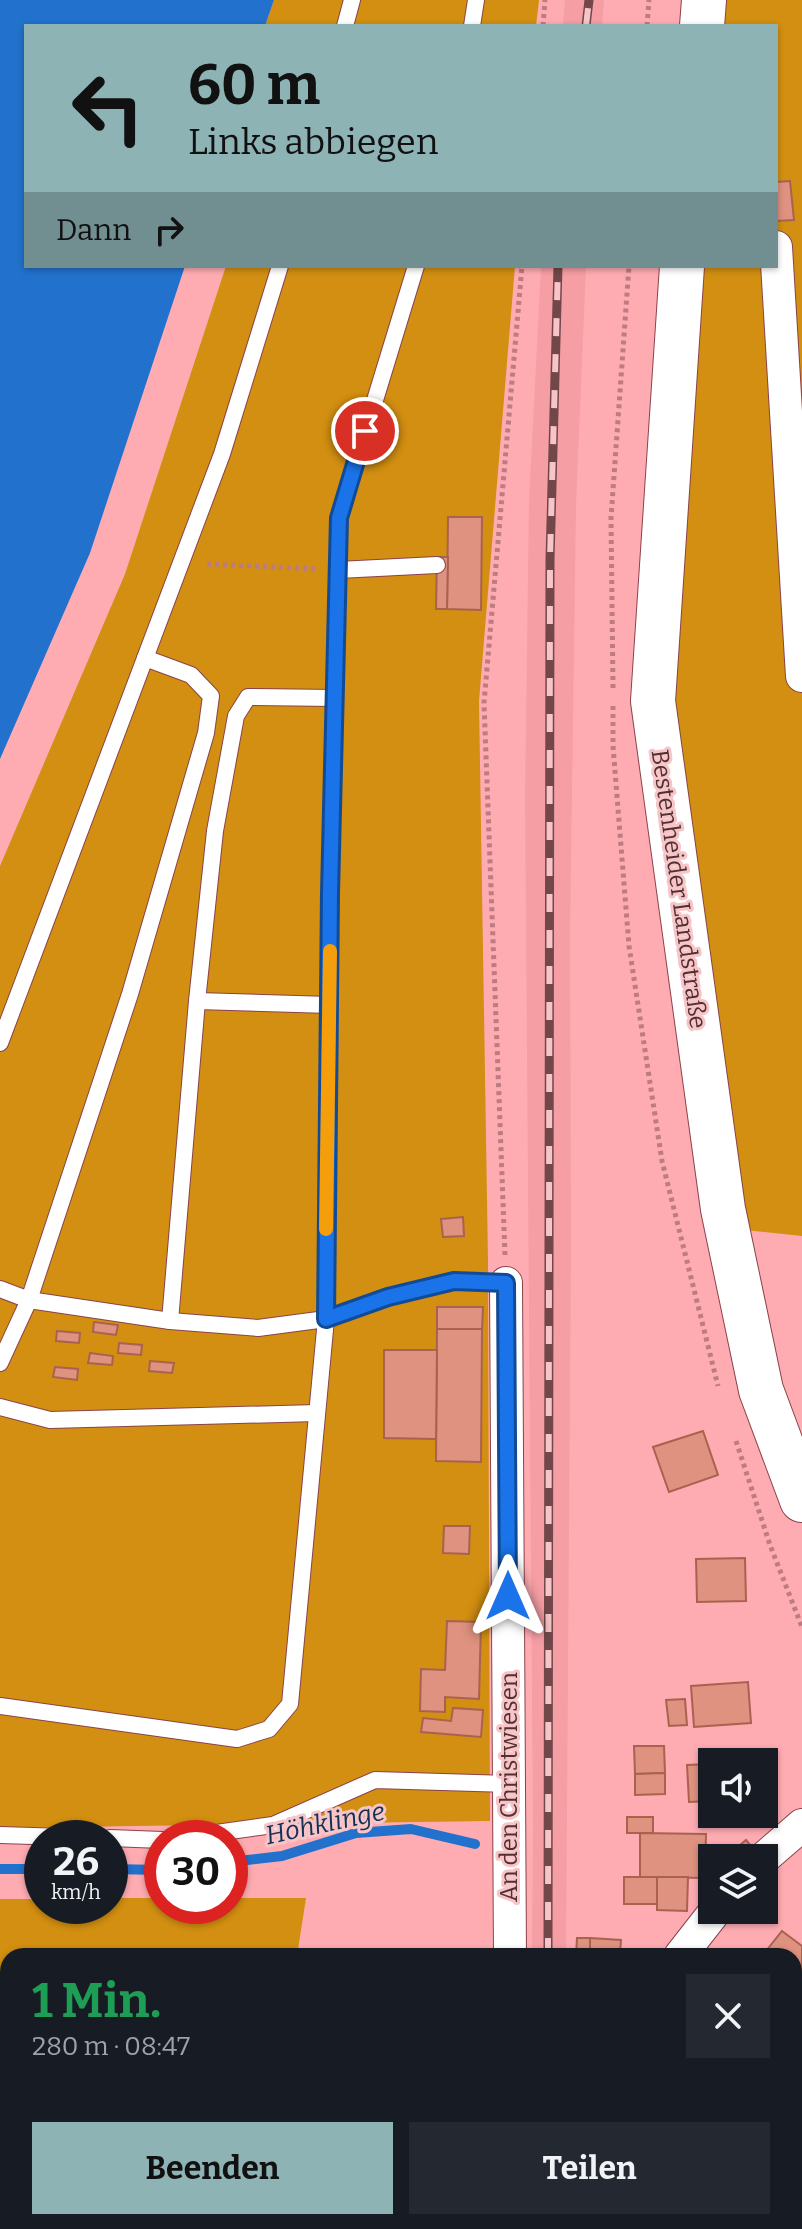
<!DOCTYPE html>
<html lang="de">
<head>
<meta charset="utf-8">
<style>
	body { margin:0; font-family:Bitter,serif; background:#242831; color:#f1f3f6; height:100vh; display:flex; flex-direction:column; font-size:30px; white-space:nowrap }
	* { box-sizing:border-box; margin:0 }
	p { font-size:26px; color:#9ea1a6 }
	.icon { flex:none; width:44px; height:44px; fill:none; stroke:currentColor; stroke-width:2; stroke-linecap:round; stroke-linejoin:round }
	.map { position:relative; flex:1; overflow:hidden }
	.panel { position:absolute; left:0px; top:1948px; width:802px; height:282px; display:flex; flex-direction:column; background:#171b24; border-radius:24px 24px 0 0; box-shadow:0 2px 6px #0004 }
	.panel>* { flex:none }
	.banner { position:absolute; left:24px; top:24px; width:754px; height:244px; border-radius:0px; box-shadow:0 2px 6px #0004; background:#8eb3b5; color:#111; overflow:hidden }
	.controls { position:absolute; left:698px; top:1748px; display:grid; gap:16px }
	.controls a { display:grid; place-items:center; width:80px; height:80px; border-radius:0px; background:#171b24; box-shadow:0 2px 6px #0004; font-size:40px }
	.speed { position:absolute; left:24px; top:1820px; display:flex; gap:16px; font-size:40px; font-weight:700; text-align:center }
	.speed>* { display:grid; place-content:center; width:104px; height:104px; border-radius:50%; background:#171b24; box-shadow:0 2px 6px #0004; line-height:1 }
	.speed small { font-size:20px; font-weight:400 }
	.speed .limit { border:12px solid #d22; background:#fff; color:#111 }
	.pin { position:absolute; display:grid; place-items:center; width:68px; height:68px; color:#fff; margin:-34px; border:4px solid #fff; border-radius:50%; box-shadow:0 2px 8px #0007 }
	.me { position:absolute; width:88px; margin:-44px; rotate:0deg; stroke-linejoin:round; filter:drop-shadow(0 0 6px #0008) }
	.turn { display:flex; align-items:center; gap:28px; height:168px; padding:0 32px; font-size:36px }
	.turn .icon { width:104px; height:104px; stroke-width:2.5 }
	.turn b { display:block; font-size:56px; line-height:68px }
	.then { display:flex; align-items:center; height:76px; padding:0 32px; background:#0003; gap:16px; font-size:30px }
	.round { display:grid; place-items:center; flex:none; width:84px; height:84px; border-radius:0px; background:#242831 }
	.summary { display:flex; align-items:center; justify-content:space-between; height:136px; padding:0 32px }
	h1 { font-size:48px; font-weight:700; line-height:60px; color:#1e9e55 }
	.action { display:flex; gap:16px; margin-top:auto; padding:16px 32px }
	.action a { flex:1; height:92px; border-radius:0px; background:#8eb3b5; color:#111; font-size:32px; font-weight:700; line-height:92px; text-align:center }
	.action a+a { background:#242831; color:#f1f3f6 }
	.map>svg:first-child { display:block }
	.built { fill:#f59ea4 }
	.green { fill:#d28f11 }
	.water { fill:#2271cc }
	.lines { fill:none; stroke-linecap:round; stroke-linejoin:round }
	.stream { stroke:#2271cc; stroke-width:10 }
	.building { fill:#de927f; stroke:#a96250; stroke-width:2 }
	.lane-casing { stroke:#8a434a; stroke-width:18 }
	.street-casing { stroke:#8a434a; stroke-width:34 }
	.secondary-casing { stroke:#8a434a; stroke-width:46 }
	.path { stroke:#bc7c81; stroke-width:5; stroke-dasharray:4 4; stroke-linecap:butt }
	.lane { stroke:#fff; stroke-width:16 }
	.street { stroke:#fff; stroke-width:32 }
	.secondary { stroke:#fff; stroke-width:44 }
	.rail-casing { stroke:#714749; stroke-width:9 }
	.rail { stroke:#f7c4c7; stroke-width:6; stroke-dasharray:18; stroke-linecap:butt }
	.route-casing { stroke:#114b97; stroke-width:20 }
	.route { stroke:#1a73e8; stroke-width:14 }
	.slow { stroke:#f59e0b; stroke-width:14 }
	.labels { text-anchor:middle; stroke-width:6; stroke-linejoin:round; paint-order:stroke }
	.street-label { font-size:24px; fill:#513032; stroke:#f7c4c7 }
	.water-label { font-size:26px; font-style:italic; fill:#133156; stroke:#f7c4c7 }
</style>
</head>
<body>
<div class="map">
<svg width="802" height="2229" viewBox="0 0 802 2229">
	<rect width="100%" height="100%" fill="#feacb2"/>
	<g class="built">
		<path d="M565,0h39l-2,26h-39z"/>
		<path d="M541,266h45l-10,238 -6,429 1,311 -5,712h-34l1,-130 -8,-1029 4,-295z"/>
	</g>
	<g class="green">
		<path d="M274,0h265l-3,26h-271z"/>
		<path d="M705,0h97v1236l-75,-8 -74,-527 29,-435h94v-240h-73z"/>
		<path d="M226,266h289l-36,435 9,560 2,560 -490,7v-962l125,-292z"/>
		<path d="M110,1898h52v8h68v-8h76l-9,58h-289v266h212l-1,7h-219v-330h42v7h68z"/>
	</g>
	<g class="water">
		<path d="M0,0h274l-9,26h-239v240h159l-95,287 -90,206z"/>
		<path d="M8,2029v193h22v7h-30v-199z"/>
	</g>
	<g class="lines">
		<g class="stream">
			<path d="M230,1862l52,-6 74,-23 55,-4 64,15"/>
			<path d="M0,1869h42"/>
			<path d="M110,1869l52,1"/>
		</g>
	</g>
	<g class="building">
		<path d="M790,181l4,39 -18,1v-39z"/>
		<path d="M448,517h34l-1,93 -34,-1z"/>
		<path d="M437,557h11l-1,52h-11z"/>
		<path d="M463,1217l1,19 -21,1 -2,-18z"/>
		<path d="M437,1307h46l-1,22h-45z"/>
		<path d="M94,1322l24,3 -2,10 -23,-3z"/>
		<path d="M437,1329h45l-1,133 -45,-1z"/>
		<path d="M57,1331l23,2 -1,10 -23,-2z"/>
		<path d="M119,1343l23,2 -1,10 -23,-2z"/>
		<path d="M384,1350h53l-1,89 -52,-1z"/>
		<path d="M90,1353l23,3 -1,9 -24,-2z"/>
		<path d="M150,1361l24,2 -2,10 -23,-2z"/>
		<path d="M55,1367l23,2 -1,11 -24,-3z"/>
		<path d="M703,1431l15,44 -49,17 -16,-45z"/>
		<path d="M444,1526h26l-1,28 -26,-1z"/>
		<path d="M745,1558l1,43 -49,1 -1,-43z"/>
		<path d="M447,1621l34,1 -2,77 -34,-2v15l-25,-1 1,-42 24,1z"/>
		<path d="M748,1682l3,41 -57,4 -3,-41z"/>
		<path d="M685,1699l2,26 -18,1 -3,-26z"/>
		<path d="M453,1708l30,2 -2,27 -60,-5 2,-14 28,3z"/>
		<path d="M634,1746h30l1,27 -30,1z"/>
		<path d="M710,1764l1,37 -22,1 -2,-37z"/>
		<path d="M665,1773v21l-30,1v-21z"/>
		<rect x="627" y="1817" width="26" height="16"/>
		<path d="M640,1833l66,1 -1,44 -65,-1z"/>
		<path d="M746,1840l10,12 -6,6h-25z"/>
		<rect x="624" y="1877" width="33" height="27"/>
		<path d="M657,1877h31l-1,34 -30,-1z"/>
		<path d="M782,1931l20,15v41l-5,6 -3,-2v-35h-32z"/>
		<path d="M577,1938h13v18h-14z"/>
		<path d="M590,1938l31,2 -1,13 -30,-1z"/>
		<path d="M590,1952l30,1v3h-30z"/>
		<path d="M794,2078l8,1v30l-6,38z"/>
		<rect x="172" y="2222" width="31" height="7"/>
		<path d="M706,2222h60l-1,7h-26z"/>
	</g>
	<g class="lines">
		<defs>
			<g id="lane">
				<path d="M345,26l7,-26"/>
				<path d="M472,26l4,-26"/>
				<path d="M338,570l99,-5"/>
				<path d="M197,1001l133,4"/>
				<path d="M0,1043l222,-589 58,-188"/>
				<path d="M0,1289l29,11 141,21 88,7 68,-9 62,-22 66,-16 52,2"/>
				<path d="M170,1321l27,-320 18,-170 21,-115 12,-19 87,1"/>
				<path d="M0,1363l29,-63 101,-306 76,-261 5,-37 -20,-21 -46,-17"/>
				<path d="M0,1407l50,13 267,-7"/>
				<path d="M0,1706l237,33 32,-10 21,-25 36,-385 4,-426 9,-375 77,-252"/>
				<path d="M0,1835l98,3"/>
				<path d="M110,1838l52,2"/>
				<path d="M181,1838l92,-13 102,-45 134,4"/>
			</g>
			<g id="street">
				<path d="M776,247l26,429"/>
				<path d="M506,1283l4,673"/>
				<path d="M764,1858l38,-33"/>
				<path d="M680,1956l36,-46"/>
				<path d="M512,2222v7"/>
				<path d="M595,2222l1,7"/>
			</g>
			<g id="secondary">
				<path d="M702,26l2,-26"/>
				<path d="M682,266l-29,435 70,508 38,181 41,110"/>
			</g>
		</defs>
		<use href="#lane" class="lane-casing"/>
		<use href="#street" class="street-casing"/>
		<use href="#secondary" class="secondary-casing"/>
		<g class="path">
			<path d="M543,26l2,-26"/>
			<path d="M647,26l2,-26"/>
			<path d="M207,564l109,5"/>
			<path d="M613,688l-2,-170 18,-252"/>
			<path d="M613,706v40l16,200 33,215 56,225"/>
			<path d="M505,1255l-21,-552 38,-437"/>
			<path d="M736,1441l34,104 32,82"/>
		</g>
		<use href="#lane" class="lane"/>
		<use href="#street" class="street"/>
		<use href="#secondary" class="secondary"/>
		<defs>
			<g id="rail">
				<path d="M586,26l3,-26"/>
				<path d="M548,1956l2,-1397 8,-293"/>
				<path d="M544,2229v-7"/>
			</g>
		</defs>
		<use href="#rail" class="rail-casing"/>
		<use href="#rail" class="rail"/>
	</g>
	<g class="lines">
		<defs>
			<path id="route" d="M365,431l-26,87 -9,375 -4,426 62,-22 66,-16 52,2 2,313"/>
		</defs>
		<use href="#route" class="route-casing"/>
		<use href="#route" class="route"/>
		<path class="slow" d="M326,1229l4,-278"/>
	</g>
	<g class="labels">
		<g class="street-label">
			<text transform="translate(679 889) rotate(82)" y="8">Bestenheider Landstraße</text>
			<text transform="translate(509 1787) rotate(-90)" y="8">An den Christwiesen</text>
		</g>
		<g class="water-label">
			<text transform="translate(325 1823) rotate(-12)" y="9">Höhklinge</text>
		</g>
	</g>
</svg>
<div class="controls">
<a><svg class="icon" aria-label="sound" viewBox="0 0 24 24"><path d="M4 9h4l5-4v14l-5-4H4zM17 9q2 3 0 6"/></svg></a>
<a><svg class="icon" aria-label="layers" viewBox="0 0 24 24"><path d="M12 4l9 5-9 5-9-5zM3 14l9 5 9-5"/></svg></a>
</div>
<div class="speed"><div>26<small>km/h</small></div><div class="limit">30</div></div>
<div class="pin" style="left:365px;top:431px;background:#d93025"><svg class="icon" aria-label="arrive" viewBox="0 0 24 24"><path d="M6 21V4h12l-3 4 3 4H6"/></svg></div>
<svg class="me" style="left:508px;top:1596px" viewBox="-20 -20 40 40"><path d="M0-17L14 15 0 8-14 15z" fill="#1a73e8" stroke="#fff" stroke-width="4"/></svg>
<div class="banner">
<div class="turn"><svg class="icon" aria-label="left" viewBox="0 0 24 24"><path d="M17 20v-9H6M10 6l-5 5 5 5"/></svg><div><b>60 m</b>Links abbiegen</div></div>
<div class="then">Dann<svg class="icon" aria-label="right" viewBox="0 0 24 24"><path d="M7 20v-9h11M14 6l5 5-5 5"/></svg></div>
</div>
<section class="panel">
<div class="summary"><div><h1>1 Min.</h1><p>280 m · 08:47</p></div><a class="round"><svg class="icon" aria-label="close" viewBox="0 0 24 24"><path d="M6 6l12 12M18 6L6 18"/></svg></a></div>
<div class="action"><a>Beenden</a><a>Teilen</a></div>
</section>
</div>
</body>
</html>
